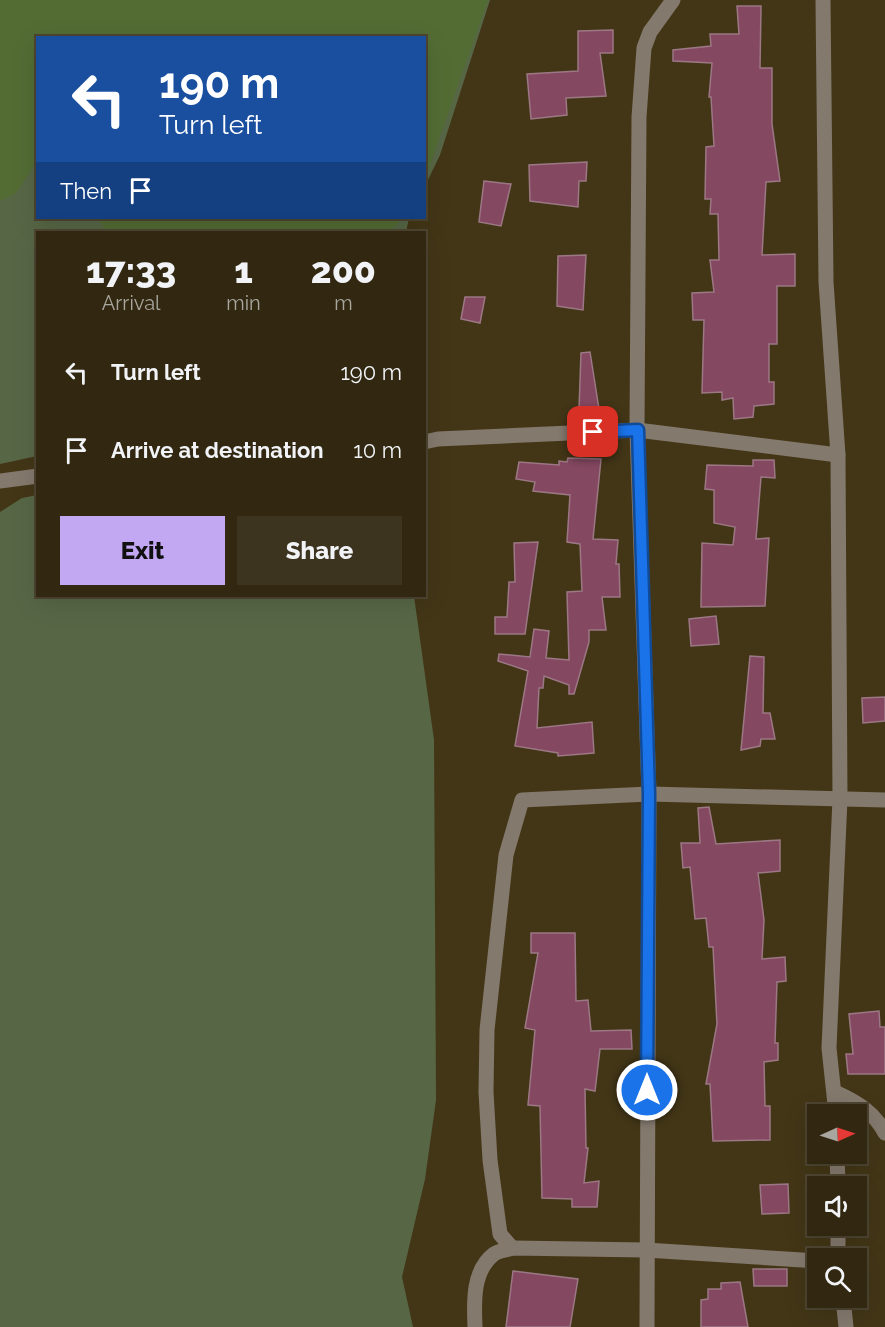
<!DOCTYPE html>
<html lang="en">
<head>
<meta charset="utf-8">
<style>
	body { margin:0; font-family:Raleway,sans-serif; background:#3d341f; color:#f1f3f6; height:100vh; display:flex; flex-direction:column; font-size:22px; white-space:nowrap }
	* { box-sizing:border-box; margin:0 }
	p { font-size:20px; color:#a8a69f }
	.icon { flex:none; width:33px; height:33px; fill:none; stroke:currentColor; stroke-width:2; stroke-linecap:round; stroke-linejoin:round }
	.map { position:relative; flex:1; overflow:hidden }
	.panel { position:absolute; left:36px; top:231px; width:390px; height:366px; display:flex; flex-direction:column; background:#322811; border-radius:0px; box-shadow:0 6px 24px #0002,0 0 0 2px #4d4431 }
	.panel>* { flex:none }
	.banner { position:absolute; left:36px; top:36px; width:390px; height:183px; border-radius:0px; box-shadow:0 6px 24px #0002,0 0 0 2px #4d4431; background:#1a4fa0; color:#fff; overflow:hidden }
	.needle { width:39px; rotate:87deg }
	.controls { position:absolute; left:807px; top:1104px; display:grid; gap:12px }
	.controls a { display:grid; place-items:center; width:60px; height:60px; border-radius:0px; background:#322811; box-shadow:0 6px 24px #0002,0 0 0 2px #4d4431; font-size:30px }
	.pin { position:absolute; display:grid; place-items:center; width:51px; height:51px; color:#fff; margin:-26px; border-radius:12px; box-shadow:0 3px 9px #0006 }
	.me { position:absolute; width:66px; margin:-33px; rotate:0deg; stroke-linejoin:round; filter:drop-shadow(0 0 4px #0008) }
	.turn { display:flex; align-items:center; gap:21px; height:126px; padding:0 24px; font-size:27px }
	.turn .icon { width:78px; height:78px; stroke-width:2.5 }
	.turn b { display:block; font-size:42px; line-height:51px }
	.then { display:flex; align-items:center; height:57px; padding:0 24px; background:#0003; gap:12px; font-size:22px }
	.eta { display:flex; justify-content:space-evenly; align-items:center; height:102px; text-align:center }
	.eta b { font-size:36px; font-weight:800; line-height:42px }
	.action { display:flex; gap:12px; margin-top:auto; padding:12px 24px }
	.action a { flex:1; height:69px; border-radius:0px; background:#c2a7f2; color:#111; font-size:24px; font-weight:800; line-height:69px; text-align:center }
	.action a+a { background:#3d341f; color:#f1f3f6 }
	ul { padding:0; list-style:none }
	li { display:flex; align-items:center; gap:18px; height:78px; padding:0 24px }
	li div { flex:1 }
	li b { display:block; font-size:22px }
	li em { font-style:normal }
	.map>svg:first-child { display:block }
	.green { fill:#576746 }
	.forest { fill:#536c34 }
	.building { fill:#844861; stroke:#9c7784; stroke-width:1.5 }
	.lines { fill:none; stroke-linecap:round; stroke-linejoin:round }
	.minor { stroke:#84796d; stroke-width:15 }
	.route-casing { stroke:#114b97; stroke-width:15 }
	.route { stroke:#1a73e8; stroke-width:10 }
</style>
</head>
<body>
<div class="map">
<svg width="885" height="1327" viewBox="0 0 885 1327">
	<rect width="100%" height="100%" fill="#433617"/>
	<g class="green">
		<path d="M0,0h490l-50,155 -15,31 -1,-148h-386v180h371l-3,14h-368l-1,224 -37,8z"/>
		<path d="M37,495l1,101h376l20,144 2,360 -11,79 -23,98 11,50h-413v-815l22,-14z"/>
	</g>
	<g class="forest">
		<path d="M0,0h488l-63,179 -1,-141h-386l-1,123 -21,32 -16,8z"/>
		<path d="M98,218h305l-14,14h-282z"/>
	</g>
	<g class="building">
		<path d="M737,6h24l-1,62h12v56l8,57 -14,1 -4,73 33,-1v32h-18v58h-8v38h5v22l-20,2 -1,11 -19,2 -1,-21 -11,2v-8l-20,1 2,-73h-11l-1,-27 22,-1 -4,-32h9l-1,-46h-8l1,-15h-6l1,-52 8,-1 -3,-49h-2l3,-34 -39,-2v-11l38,-4 -1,-12h29z"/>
		<path d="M613,30v23h-13l6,43 -40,2 1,17 -36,4 -4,-45 51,-3v-40z"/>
		<path d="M587,162l-1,19h-7l-1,26 -48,-6 -1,-36z"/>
		<path d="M484,181l27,3 -10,42 -22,-4z"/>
		<path d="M586,255l-3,55 -26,-4 1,-50z"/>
		<path d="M465,297h20l-5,26 -19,-4z"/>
		<path d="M590,352l9,57h-20l2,-56z"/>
		<path d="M568,458l33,1 -8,80 25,1 -2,24h3l1,33h-18l4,33h-17v12l-15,52h-5v-9l-25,-9 -1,12h-4l-2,40 55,-6 2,31 -36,3v-3l-43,-7 13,-75 -30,-10 1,-7 31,3 4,-28 15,2 -3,27 23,2 -2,-68 15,-1 -2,-47 -13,-2 3,-47 -37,-4 2,-9 -19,-3 3,-17 40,3v-4l8,1z"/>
		<path d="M753,460h21l1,18 -14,-1 -5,62 13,-1 -4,68 -64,1 1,-64 31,2 2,-18 -21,-4v-33l-9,-1 2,-24 46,1z"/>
		<path d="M538,542l-13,92h-30v-17h12l2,-35h6l-1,-39z"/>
		<path d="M716,616l3,28 -28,2 -2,-27z"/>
		<path d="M750,656l14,1 -1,56h7l5,26h-14l-1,7 -19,4z"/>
		<path d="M885,697v24l-22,2 -1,-25z"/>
		<path d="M709,807l7,37 64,-4v31l-22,2 6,47 -2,39 23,-2 1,24 -9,1 -2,61h3v17l-14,2 1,44h5v34l-57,1 -3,-57h-4l11,-60 -4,-77h-4l-3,-29 -11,1 -5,-52 -7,1 -2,-25h19l-2,-35z"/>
		<path d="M531,933h44l1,68 12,-1 3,31 40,-1 1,19h-32l-5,42 -10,-2 1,59h2l-4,35 15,-2 -2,26h-25v-8l-30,-1 -2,-92 -12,-1 7,-75 -10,-2 13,-75h-7z"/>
		<path d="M879,1011l1,16h5v47h-37l-2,-20h7l-4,-40z"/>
		<path d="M788,1184l1,29 -27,1 -2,-29z"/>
		<path d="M753,1269h34v17h-33z"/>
		<path d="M513,1271l65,8 -8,48h-64z"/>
		<path d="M740,1282l8,45h-47v-27l7,-1v-10h13v-6z"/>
	</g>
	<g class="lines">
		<g class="minor">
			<path d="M823,0l3,282 12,173 2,344 -11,249 7,66"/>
			<path d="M424,442l14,-3 199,-9 201,25"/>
			<path d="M0,481l38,-5"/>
			<path d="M835,1092c22,10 39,20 50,41"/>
			<path d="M837,1154l1,32"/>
			<path d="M838,1226v32"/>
			<path d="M512,1248l-12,-14 -10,-74 -4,-68 1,-62 19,-175 16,-55 127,-6 236,6"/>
			<path d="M843,1298l3,29"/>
			<path d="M475,1327c-1,-24 -3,-56 19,-73 4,-3 13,-4 18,-6l134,2 172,11"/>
			<path d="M647,1327l2,-533 -12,-364 2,-313 5,-69 6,-16 23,-32"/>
		</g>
	</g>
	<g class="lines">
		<defs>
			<path id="route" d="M593,432l45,-2 11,364 -2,296"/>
		</defs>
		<use href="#route" class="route-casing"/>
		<use href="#route" class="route"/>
	</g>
</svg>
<div class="controls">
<a><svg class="needle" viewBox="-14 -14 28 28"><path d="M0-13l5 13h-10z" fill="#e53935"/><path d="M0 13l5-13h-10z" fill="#a8a69f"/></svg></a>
<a><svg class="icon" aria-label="sound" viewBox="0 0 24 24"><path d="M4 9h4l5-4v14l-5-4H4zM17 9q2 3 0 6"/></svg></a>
<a><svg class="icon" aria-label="search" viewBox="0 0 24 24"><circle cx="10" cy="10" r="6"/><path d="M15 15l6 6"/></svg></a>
</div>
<div class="pin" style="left:593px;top:432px;background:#d93025"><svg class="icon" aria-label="arrive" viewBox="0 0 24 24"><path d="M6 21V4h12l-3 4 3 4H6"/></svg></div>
<svg class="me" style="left:647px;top:1090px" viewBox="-20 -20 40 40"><circle r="17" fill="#1a73e8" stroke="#fff" stroke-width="3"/><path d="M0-11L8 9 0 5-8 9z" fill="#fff"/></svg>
<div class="banner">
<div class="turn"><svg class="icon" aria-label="left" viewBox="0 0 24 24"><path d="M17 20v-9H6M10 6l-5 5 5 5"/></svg><div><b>190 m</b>Turn left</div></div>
<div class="then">Then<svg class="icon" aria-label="arrive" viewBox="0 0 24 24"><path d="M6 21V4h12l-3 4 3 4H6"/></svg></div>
</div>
<section class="panel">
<div class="eta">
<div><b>17:33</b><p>Arrival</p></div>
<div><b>1</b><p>min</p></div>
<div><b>200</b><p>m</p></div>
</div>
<ul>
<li><svg class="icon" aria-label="left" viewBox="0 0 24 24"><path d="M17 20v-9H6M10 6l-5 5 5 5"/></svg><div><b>Turn left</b></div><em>190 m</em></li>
<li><svg class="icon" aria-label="arrive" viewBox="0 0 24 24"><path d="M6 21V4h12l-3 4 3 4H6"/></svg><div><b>Arrive at destination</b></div><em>10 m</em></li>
</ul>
<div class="action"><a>Exit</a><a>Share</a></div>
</section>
</div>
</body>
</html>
